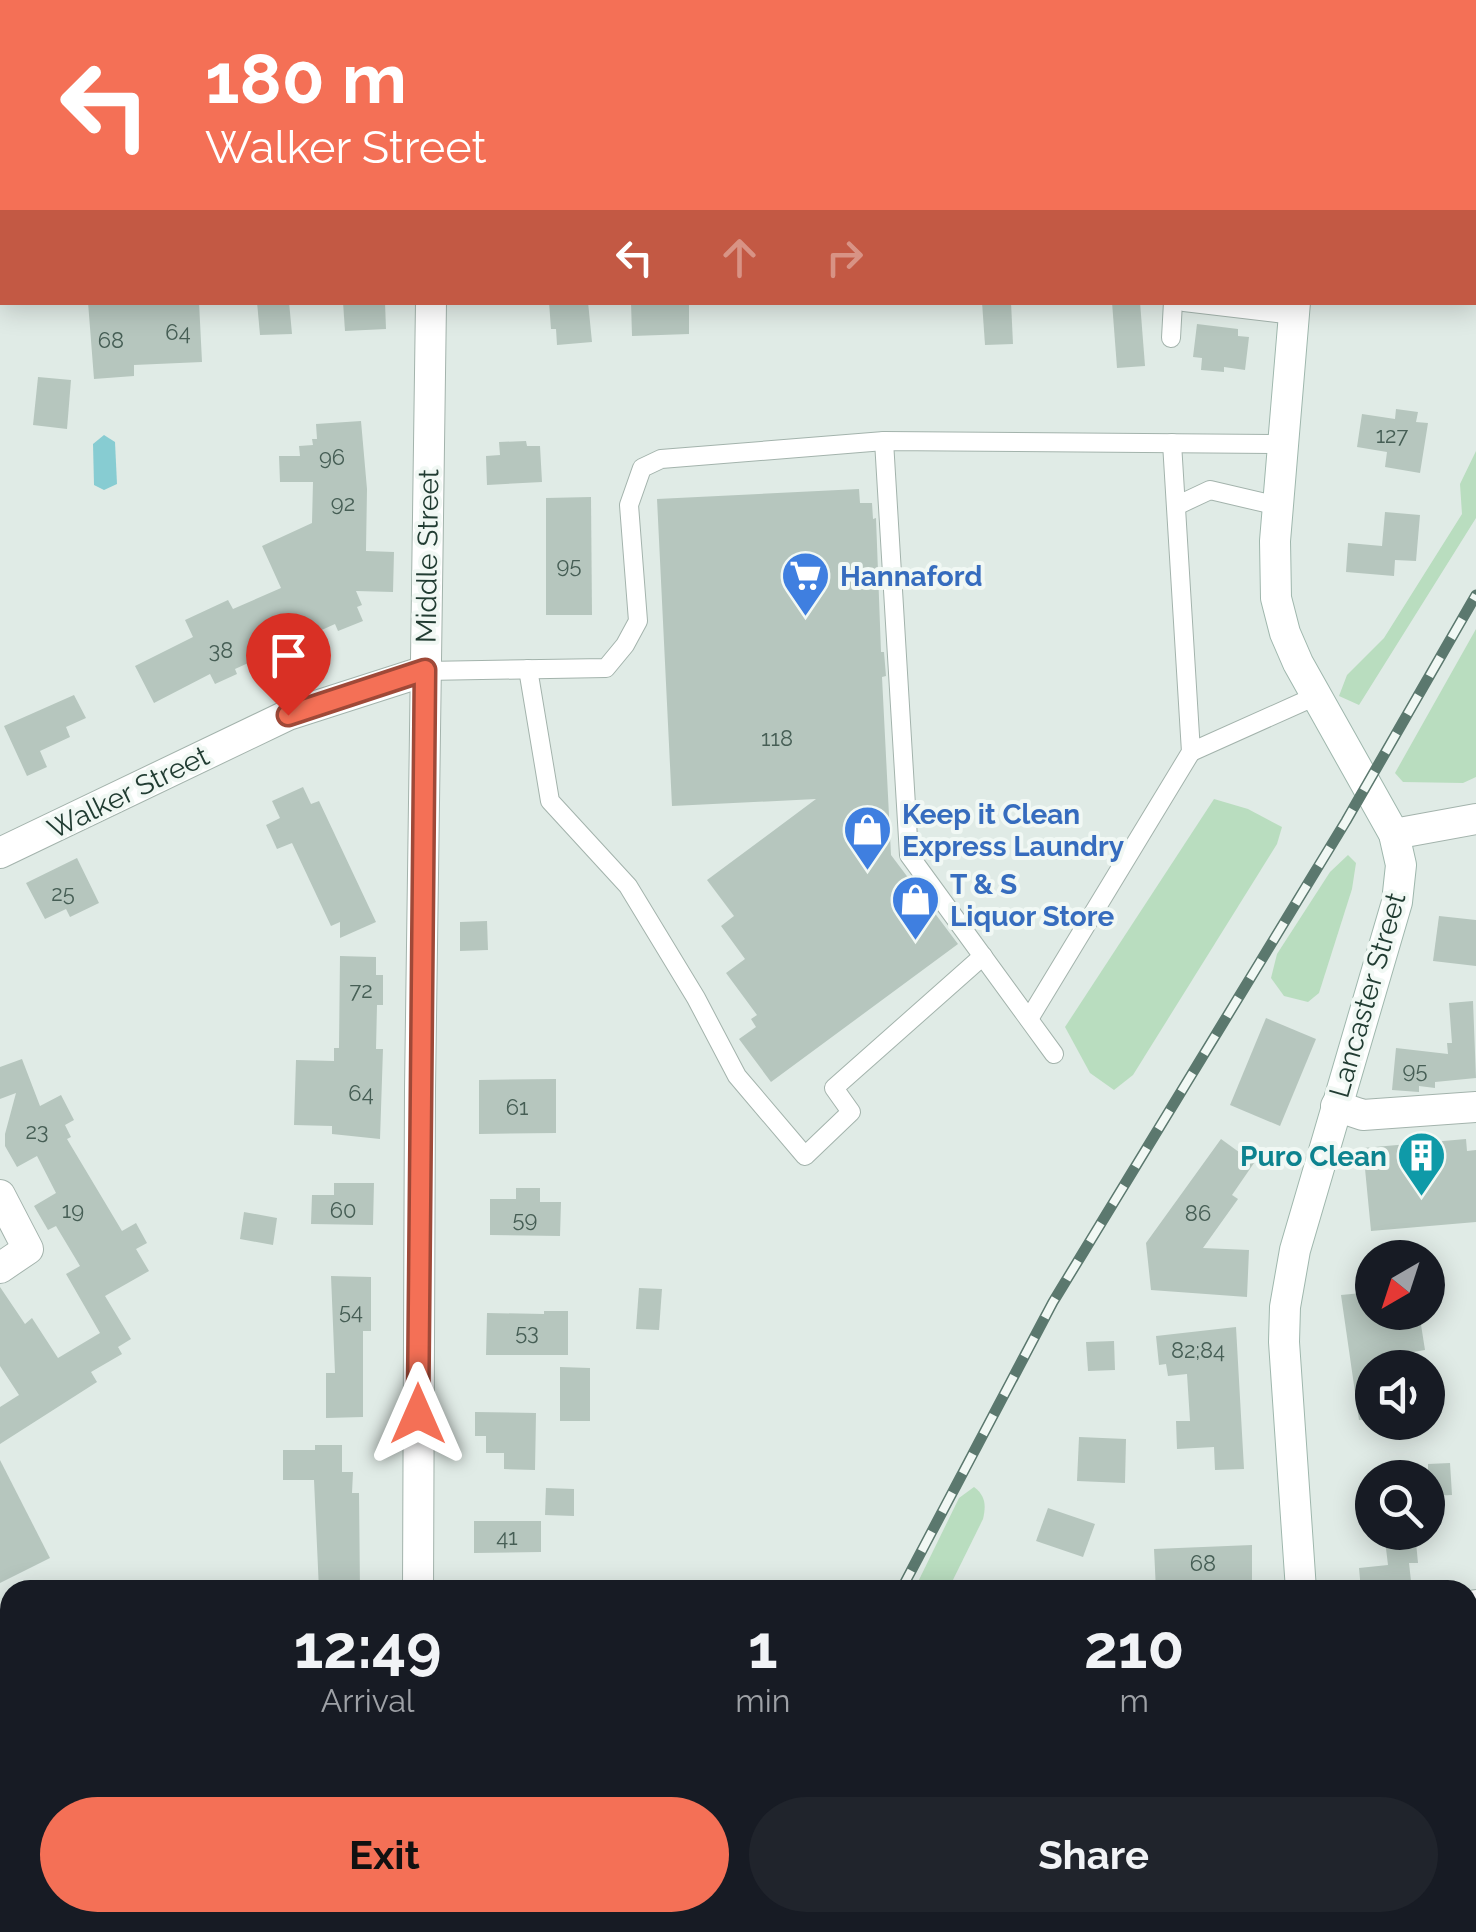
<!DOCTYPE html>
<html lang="en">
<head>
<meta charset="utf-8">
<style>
	body { margin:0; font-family:Raleway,sans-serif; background:#20242c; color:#f1f3f6; height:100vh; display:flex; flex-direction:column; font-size:38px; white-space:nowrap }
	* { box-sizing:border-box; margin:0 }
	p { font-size:32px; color:#9ea1a6 }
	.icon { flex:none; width:55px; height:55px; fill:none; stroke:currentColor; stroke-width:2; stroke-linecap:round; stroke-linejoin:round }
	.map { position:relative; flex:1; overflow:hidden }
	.sheet { position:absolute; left:0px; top:1580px; width:1478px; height:352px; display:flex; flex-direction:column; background:#171b24; border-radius:30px 30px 0 0; box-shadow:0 5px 25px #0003 }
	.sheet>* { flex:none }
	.top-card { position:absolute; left:0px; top:0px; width:1478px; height:305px; box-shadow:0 5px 25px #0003; background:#f47056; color:#fff; overflow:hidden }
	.needle { width:65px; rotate:219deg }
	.fabs { position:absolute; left:1355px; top:1240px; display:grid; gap:20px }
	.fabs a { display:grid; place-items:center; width:90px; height:90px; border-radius:50%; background:#171b24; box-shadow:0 5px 25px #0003; font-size:50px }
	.pin { position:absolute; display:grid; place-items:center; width:85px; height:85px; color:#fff; margin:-102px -42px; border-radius:50% 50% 50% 0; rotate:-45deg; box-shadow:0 0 10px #0007 }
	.pin .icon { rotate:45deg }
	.me { position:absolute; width:110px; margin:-55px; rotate:0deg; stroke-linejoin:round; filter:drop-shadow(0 0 8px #0008) }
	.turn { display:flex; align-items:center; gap:35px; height:210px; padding:0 40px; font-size:45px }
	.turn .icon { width:130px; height:130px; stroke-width:2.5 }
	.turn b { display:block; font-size:70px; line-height:85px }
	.lanes { display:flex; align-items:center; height:95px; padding:0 40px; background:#0003; justify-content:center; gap:50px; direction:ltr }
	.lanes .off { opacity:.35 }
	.eta { display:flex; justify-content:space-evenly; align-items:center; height:170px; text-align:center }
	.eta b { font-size:60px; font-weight:700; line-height:70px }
	.action { display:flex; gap:20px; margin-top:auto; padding:20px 40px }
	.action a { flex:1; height:115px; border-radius:60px; background:#f47056; color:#111; font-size:40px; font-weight:700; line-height:115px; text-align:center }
	.action a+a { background:#20242c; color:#f1f3f6 }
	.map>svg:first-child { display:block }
	.green { fill:#b9ddbf }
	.water { fill:#87ccd2 }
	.building { fill:#b6c6be }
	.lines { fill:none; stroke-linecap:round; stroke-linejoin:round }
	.lane-casing { stroke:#a3b3ac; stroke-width:20 }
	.street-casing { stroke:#a3b3ac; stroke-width:32 }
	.secondary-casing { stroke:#9fb7ad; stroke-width:32 }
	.path { stroke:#80b09d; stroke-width:5; stroke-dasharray:5 8; stroke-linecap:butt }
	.lane { stroke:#fff; stroke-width:18 }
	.street { stroke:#fff; stroke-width:30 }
	.secondary { stroke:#fff; stroke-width:30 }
	.rail-casing { stroke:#5b786e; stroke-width:11 }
	.rail { stroke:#f1f8f4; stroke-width:8; stroke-dasharray:22; stroke-linecap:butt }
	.route-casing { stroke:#9f4938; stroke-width:25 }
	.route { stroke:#f47056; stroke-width:18 }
	.labels { text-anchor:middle; stroke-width:8; stroke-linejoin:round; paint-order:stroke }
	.number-label { font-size:22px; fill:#465e55 }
	.street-label { font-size:28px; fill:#213c32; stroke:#f1f8f4 }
	.shop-label { font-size:28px; font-weight:bold; fill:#366cbe; stroke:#f1f8f4; text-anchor:start }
	.culture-label { font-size:28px; font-weight:bold; fill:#0d838f; stroke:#f1f8f4; text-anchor:end }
</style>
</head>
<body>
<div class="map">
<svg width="1476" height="1932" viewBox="0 0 1476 1932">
	<rect width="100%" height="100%" fill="#e0ebe6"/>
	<g class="green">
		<path d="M1476,451v67l-117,187 -20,-9 8,-21 37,-37 78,-124 -2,-30z"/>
		<path d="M1476,629v148l-13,6 -60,-1 -8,-9z"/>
		<path d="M1214,799l34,10 34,18 -5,17 -144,231 -19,15 -24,-17 -25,-46z"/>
		<path d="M1348,855l8,8 -4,26 -33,104 -11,9 -24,-6 -13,-18 6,-24 53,-82z"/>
		<path d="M974,1487c12,9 12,19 9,32l-35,71h-34l45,-92z"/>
	</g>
	<path class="water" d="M104,435l11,7 2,42 -13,6 -10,-5 -1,-41z"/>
	<g class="building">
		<path d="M88,302h111l3,60 -68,3v11l-40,3z"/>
		<path d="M257,302h32l3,32 -32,1z"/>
		<path d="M343,302h42l1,27 -41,2z"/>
		<path d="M549,302h39l4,40 -35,3 -1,-16h-5z"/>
		<path d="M631,302h58v32l-57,2z"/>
		<path d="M982,302h29l2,42 -28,1z"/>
		<path d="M1112,302h28l5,64 -28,2z"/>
		<path d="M1197,324l41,5v7l11,1 -4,33 -21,-3v5l-23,-2 1,-12 -9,-1z"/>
		<path d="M38,377l33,3 -4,49 -34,-4z"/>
		<path d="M1396,409l22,3 -2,10 12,1 -8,50 -35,-6 2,-15 -30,-5 5,-33 33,5z"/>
		<path d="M361,421l6,68 -1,62 28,1 -1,40 -37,-1 6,14 -5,2 6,14 -25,10 -3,-7 -100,45 2,5 -22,10 -5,-10 -56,29 -19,-37 58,-29 -8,-17 43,-20 5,9 48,-21 -19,-42 50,-23 1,-41h-33l-1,-26h21l-1,-10 14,-1 -1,-6h5l-1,-15z"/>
		<path d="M526,441l1,5h13l2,36 -55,3 -1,-29 14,-1 -1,-13z"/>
		<path d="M859,489l1,14h12l1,16 3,-1 5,134h3l2,24 -4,1 9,178 67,89 -187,138 -32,-43 17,-12 -5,-8 6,-4 -31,-42 19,-14 -24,-33 13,-10 -27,-36 109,-81 -144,7 -15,-307z"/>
		<path d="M591,497l1,118h-46v-117z"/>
		<path d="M1385,512l35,3 -4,46 -21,-1 -1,16 -48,-4 2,-29 34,3z"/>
		<path d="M74,695l12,23 -20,9 4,10 -30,14 7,16 -20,9 -23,-50z"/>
		<path d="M303,787l8,17 8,-3 57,121 -36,16v-16l-9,4 -39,-83 -15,6 -11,-24 14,-7 -8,-17z"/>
		<path d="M77,858l22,45 -29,14 -4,-8 -21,10 -19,-36z"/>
		<path d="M1439,916l37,4v46l-43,-5z"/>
		<path d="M487,921l1,29 -28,1v-29z"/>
		<path d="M340,956l36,1v18h7v30h-6l-1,44h7l-3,90 -48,-5v-8l-38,-1 2,-65 38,1v-13h5z"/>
		<path d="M1473,1001l3,77 -41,4v6l-16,-2v6l-27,-2 4,-42 52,6 -1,-11h5l-3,-40z"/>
		<path d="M1266,1018l50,21 -36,87 -50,-21z"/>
		<path d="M22,1059l18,47 21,-11 13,25 -9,5 6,12 -4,2 55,92 14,-8 11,20 -11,6 13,22 -44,25 26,43 -13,8 4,7 -31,18 6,10 -97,62v-37l19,-12 -19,-29v-79l25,37 7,-6 26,40 42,-25 -34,-59 14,-8 -24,-40 -8,4 -14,-24 22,-13 -19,-37 -20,11 -12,-21v-12l11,-41 -16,6v-32z"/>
		<path d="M556,1079v54l-77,1v-54z"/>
		<path d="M1221,1139l33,24 -22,32 6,4 -35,49 46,2 -2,47 -96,-7 -5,-47z"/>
		<path d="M1466,1139l1,12 9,-1v72l-105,9 -8,-83z"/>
		<path d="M334,1183h40l-1,42 -62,-1 1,-29h22z"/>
		<path d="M516,1188h24v14h21l-1,34 -70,-1v-36h26z"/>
		<path d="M244,1212l33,6 -4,27 -33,-6z"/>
		<path d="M331,1276l40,1v54h-8v86l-37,1v-45h9z"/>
		<path d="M639,1288l23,1 -3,41 -23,-1z"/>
		<path d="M1372,1292v20h47l6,38 -35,6 1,4 -19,3v56l-13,1 -18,-125z"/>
		<path d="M544,1311h24v44h-82l1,-42 57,1z"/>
		<path d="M1236,1327l8,142 -29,1 -1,-23 -37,2 -1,-28h14l-3,-47 -19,2 -2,-12 -7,1 -3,-29z"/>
		<path d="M1114,1341l1,29 -27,1 -2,-29z"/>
		<path d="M560,1367l30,1v53h-30z"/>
		<path d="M475,1412l61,1 -1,57 -31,-1v-16h-18v-17h-11z"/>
		<path d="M1079,1437l47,2 -1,44 -48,-2z"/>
		<path d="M315,1445h27v27h11l-1,21h7l1,97h-41l-5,-110h-31v-30h32z"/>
		<path d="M0,1460l50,98 -50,25z"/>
		<path d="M1450,1463l2,32 -24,1v-32z"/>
		<path d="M546,1488l28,1v27l-29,-1z"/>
		<path d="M1048,1508l47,16 -12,33 -47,-16z"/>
		<path d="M474,1521h67v31l-67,1z"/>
		<path d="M1384,1532h31l3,31h-9l3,27h-51l-2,-22 29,-3z"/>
		<path d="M1252,1545v35l-8,1 1,9h-89l-2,-41z"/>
	</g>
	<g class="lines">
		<defs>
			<g id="lane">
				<path d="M603,2l10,-2"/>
				<path d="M0,89h2"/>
				<path d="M1184,302l109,13"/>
				<path d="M1171,338l2,-36"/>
				<path d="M884,441l25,414 145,199"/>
				<path d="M1176,506l34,-16 68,16"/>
				<path d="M528,669l22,132 78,85 68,112 41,78 68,80 46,-44 -17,-24 149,-132"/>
				<path d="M425,671l181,-3 19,-23 13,-24 -9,-116 13,-37 19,-9 223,-18 398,3"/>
				<path d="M1191,752l125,-56"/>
				<path d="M1029,1019l162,-267 -19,-309"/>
				<path d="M1468,1808l8,-2"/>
			</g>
			<g id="street">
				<path d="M446,0v2"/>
				<path d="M1227,2l62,-2"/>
				<path d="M1394,834l82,-15"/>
				<path d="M0,853l288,-138 137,-44"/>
				<path d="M1336,1106l27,9 113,-8"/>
				<path d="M0,1195l28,54 -28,19"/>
				<path d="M418,1590l2,-501 11,-787"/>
				<path d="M1468,1607l8,-2"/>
				<path d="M411,1932v-10"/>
			</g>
			<g id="secondary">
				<path d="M1315,0v2"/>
				<path d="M0,254h2"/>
				<path d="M1295,302l-20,239 1,57 9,35 13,30 96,171 7,31 -4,37 -102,348 -10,57 -1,35 17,248"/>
				<path d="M0,1915l7,17"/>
				<path d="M1323,1922l2,10"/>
			</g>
		</defs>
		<use href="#lane" class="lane-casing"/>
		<use href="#street" class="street-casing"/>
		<use href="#secondary" class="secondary-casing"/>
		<g class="path">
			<path d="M1136,1926l29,-4"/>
			<path d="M1237,1929l51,-7"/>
		</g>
		<use href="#lane" class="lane"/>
		<use href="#street" class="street"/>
		<use href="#secondary" class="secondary"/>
		<defs>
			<g id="rail">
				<path d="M901,1590l152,-288 293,-481 130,-226"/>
				<path d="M759,1932l4,-10"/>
			</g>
		</defs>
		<use href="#rail" class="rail-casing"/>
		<use href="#rail" class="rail"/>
	</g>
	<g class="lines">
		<defs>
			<path id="route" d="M288,715l137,-45 -7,744"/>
		</defs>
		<use href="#route" class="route-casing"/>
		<use href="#route" class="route"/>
	</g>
	<defs>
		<symbol id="supermarket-pin" viewBox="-11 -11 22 30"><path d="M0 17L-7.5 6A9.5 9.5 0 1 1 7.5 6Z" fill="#3f7fe0" stroke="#f1f8f4"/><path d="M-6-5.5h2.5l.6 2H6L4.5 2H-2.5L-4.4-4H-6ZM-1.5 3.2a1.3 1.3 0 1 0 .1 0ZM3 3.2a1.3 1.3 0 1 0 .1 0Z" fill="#fff"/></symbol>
		<symbol id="shop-pin" viewBox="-11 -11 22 30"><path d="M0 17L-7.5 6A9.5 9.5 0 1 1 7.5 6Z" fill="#3f7fe0" stroke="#f1f8f4"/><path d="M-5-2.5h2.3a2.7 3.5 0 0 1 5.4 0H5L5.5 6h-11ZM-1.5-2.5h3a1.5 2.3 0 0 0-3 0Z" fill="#fff"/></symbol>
		<symbol id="building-pin" viewBox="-11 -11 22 30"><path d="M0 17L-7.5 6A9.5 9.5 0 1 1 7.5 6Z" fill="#0f9aa8" stroke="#f1f8f4"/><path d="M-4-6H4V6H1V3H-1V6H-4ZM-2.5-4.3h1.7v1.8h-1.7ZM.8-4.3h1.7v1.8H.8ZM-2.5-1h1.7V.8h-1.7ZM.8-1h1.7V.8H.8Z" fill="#fff"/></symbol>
	</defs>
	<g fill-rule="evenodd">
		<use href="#supermarket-pin" x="778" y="548" width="55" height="75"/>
		<use href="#shop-pin" x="840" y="802" width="55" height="75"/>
		<use href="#shop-pin" x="888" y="872" width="55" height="75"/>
		<use href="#building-pin" x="1394" y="1128" width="55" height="75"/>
	</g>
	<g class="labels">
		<g class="number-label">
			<text x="178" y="340">64</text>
			<text x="111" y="348">68</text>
			<text x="1392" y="443">127</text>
			<text x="332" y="465">96</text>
			<text x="343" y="511">92</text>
			<text x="569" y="573">95</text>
			<text x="221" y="658">38</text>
			<text x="777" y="746">118</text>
			<text x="63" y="901">25</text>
			<text x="361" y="998">72</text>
			<text x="1415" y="1078">95</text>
			<text x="361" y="1101">64</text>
			<text x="517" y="1115">61</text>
			<text x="37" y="1139">23</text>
			<text x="73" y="1218">19</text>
			<text x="343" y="1218">60</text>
			<text x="1198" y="1221">86</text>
			<text x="525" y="1227">59</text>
			<text x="351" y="1319">54</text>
			<text x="527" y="1340">53</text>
			<text x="1198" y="1358">82;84</text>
			<text x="507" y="1545">41</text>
			<text x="1203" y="1571">68</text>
		</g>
		<g class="street-label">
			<text transform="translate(427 556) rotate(-89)" y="10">Middle Street</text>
			<text transform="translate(128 792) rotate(-26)" y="10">Walker Street</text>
			<text transform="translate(1367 995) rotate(-74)" y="10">Lancaster Street</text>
		</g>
		<g class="shop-label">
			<text x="840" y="586">Hannaford</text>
			<text x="902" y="824">Keep it Clean<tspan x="902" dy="32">Express Laundry</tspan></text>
			<text x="950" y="894">T &amp; S<tspan x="950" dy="32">Liquor Store</tspan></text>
		</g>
		<g class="culture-label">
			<text x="1387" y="1166">Puro Clean</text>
		</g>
	</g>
</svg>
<div class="fabs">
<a><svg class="needle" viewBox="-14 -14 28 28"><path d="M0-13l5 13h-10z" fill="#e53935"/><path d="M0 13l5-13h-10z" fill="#9ea1a6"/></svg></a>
<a><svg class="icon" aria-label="sound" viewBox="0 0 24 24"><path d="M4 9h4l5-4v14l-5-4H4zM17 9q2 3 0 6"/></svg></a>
<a><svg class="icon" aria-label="search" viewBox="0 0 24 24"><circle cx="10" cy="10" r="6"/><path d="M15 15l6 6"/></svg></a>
</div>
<div class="pin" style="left:288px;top:715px;background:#d93025"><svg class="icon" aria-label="arrive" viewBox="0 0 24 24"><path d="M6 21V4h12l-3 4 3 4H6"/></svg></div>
<svg class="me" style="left:418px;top:1414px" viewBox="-20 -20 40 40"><path d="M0-17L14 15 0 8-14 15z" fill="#f47056" stroke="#fff" stroke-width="4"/></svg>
<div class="top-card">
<div class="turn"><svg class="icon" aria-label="left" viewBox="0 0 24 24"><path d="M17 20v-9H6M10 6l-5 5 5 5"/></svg><div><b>180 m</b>Walker Street</div></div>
<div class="lanes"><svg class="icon" aria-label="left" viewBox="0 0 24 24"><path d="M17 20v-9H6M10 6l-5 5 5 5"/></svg><svg class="icon off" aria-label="ahead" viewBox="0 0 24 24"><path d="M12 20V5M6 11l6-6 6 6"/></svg><svg class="icon off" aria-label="right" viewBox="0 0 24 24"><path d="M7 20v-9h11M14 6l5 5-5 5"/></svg></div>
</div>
<section class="sheet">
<div class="eta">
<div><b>12:49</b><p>Arrival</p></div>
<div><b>1</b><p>min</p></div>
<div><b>210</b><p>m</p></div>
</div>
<div class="action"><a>Exit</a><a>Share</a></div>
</section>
</div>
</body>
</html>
